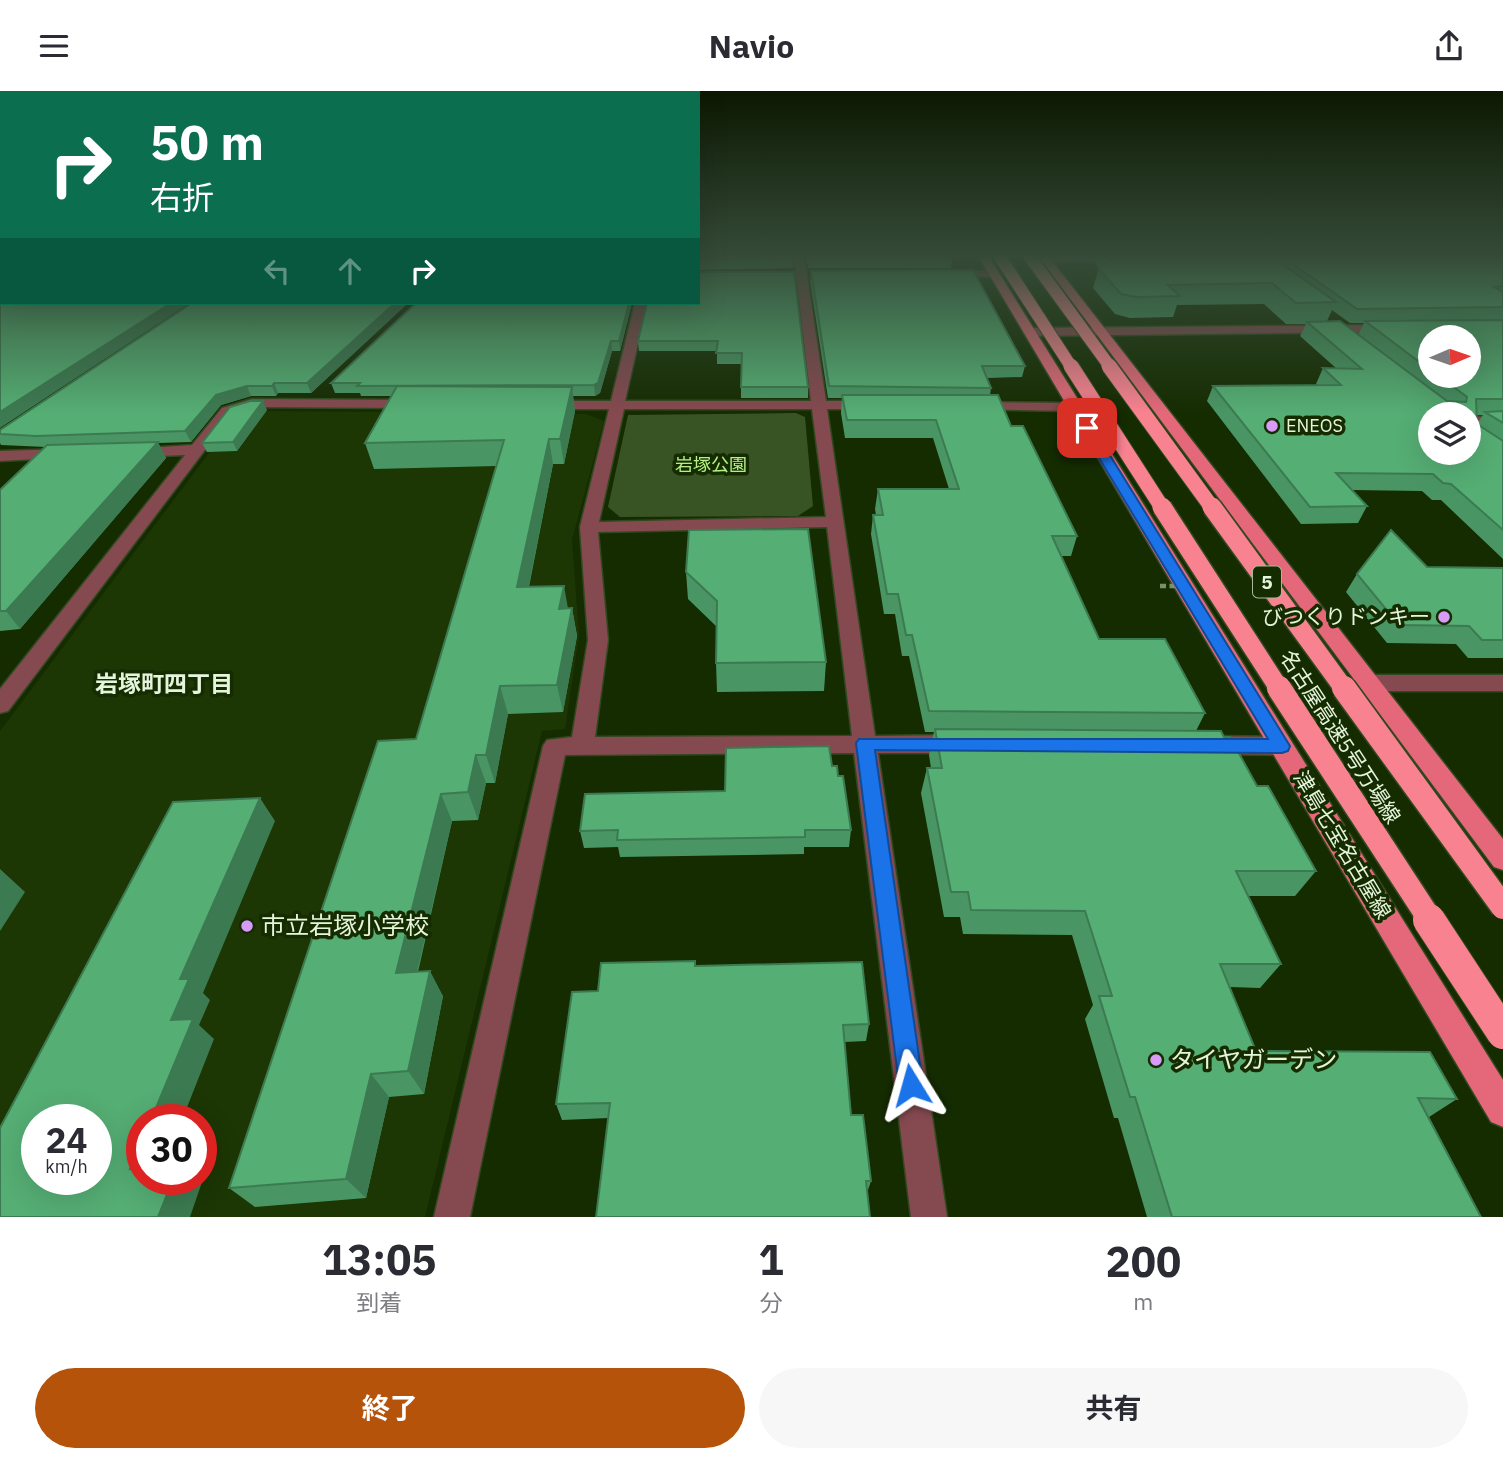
<!DOCTYPE html>
<html lang="ja">
<head>
<meta charset="utf-8">
<style>
	body { margin:0; font-family:"IBM Plex Sans","Noto Sans JP",sans-serif; background:#f7f7f7; color:#2b2b33; height:100vh; display:flex; flex-direction:column; font-size:26px; white-space:nowrap }
	* { box-sizing:border-box; margin:0 }
	p { font-size:23px; color:#7c7c81 }
	.icon { flex:none; width:38px; height:38px; fill:none; stroke:currentColor; stroke-width:2; stroke-linecap:round; stroke-linejoin:round }
	.map { position:relative; height:1126px; overflow:hidden }
	.panel { display:flex; flex-direction:column; background:#fff; flex:1 }
	.panel>* { flex:none }
	.hud { position:absolute; left:0px; top:0px; width:700px; height:214px; box-shadow:0 7px 28px #0002; background:#0b6e4f; color:#fff; overflow:hidden }
	.needle { width:46px; rotate:88deg }
	.tools { position:absolute; left:1418px; top:234px; display:grid; gap:14px }
	.tools a { display:grid; place-items:center; width:63px; height:63px; border-radius:50%; background:#fff; box-shadow:0 7px 28px #0002; font-size:35px }
	.speed { position:absolute; left:21px; top:1013px; display:flex; gap:14px; font-size:35px; font-weight:700; text-align:center }
	.speed>* { display:grid; place-content:center; width:91px; height:91px; border-radius:50%; background:#fff; box-shadow:0 7px 28px #0002; line-height:1 }
	.speed small { font-size:18px; font-weight:400 }
	.speed .limit { border:10px solid #d22; background:#fff; color:#111 }
	.pin { position:absolute; display:grid; place-items:center; width:60px; height:60px; color:#fff; margin:-30px; border-radius:14px; box-shadow:0 4px 10px #0006 }
	.me { position:absolute; width:77px; margin:-38px; rotate:352deg; stroke-linejoin:round; filter:drop-shadow(0 0 5px #0008) }
	.turn { display:flex; align-items:center; gap:24px; height:147px; padding:0 35px; font-size:32px }
	.turn .icon { width:91px; height:91px; stroke-width:2.5 }
	.turn b { display:block; font-size:49px; line-height:60px }
	.lanes { display:flex; align-items:center; height:66px; padding:0 35px; background:#0003; justify-content:center; gap:35px; direction:ltr }
	.lanes .off { opacity:.35 }
	.eta { display:flex; justify-content:space-evenly; align-items:center; height:119px; text-align:center }
	.eta b { font-size:42px; font-weight:700; line-height:49px }
	.cta { display:flex; gap:14px; margin-top:auto; padding:14px 35px }
	.cta a { flex:1; height:80px; border-radius:42px; background:#b45309; color:#fff; font-size:28px; font-weight:700; line-height:80px; text-align:center }
	.cta a+a { background:#f7f7f7; color:#2b2b33 }
	header { display:flex; justify-content:space-between; align-items:center; height:91px; padding:0 35px; background:#fff; font-size:32px; font-weight:700 }
	.map>svg:first-child { display:block }
	.built { fill:#1c3604; fill-rule:evenodd }
	.green { fill:#385324 }
	.lines { fill:none; stroke-linecap:round; stroke-linejoin:round }
	.minor-casing { stroke:#324820; stroke-width:3 }
	.major-casing { stroke:#324820; stroke-width:3 }
	.minor { fill:#854950; fill-rule:evenodd }
	.major { fill:#e4687a; fill-rule:evenodd }
	.highway-bridge-far4-casing { stroke:#324820; stroke-width:14; stroke-linecap:butt }
	.highway-bridge-far3-casing { stroke:#324820; stroke-width:17; stroke-linecap:butt }
	.highway-bridge-far2-casing { stroke:#324820; stroke-width:22; stroke-linecap:butt }
	.highway-bridge-far1-casing { stroke:#324820; stroke-width:27; stroke-linecap:butt }
	.highway-bridge-casing { stroke:#324820; stroke-width:34; stroke-linecap:butt }
	.path-bridge { stroke:#7c8f6d; stroke-width:4.5; stroke-dasharray:6 3.5; stroke-linecap:butt }
	.highway-bridge-far4 { stroke:#f98291; stroke-width:12 }
	.highway-bridge-far3 { stroke:#f98291; stroke-width:15 }
	.highway-bridge-far2 { stroke:#f98291; stroke-width:19 }
	.highway-bridge-far1 { stroke:#f98291; stroke-width:24 }
	.highway-bridge { stroke:#f98291; stroke-width:32 }
	.wall { fill:#499664; fill-rule:evenodd }
	.shaded-wall { fill:#3c7a51 }
	.building { fill:#55ae74; stroke:#3c7a51; stroke-width:2; fill-rule:evenodd }
	.route { fill:#1a73e8; stroke:#114b97; stroke-width:2 }
	.poi-dot { fill:#d89bf8; stroke:#152c01; stroke-width:2.5 }
	.labels { text-anchor:middle; stroke-width:7; stroke-linejoin:round; paint-order:stroke }
	.far-poi-label { font-size:18px; fill:#e5f5dc; stroke:#152c01; text-anchor:start }
	.far-park-label { font-size:18px; fill:#b4f286; stroke:#152c01 }
	.shield { fill:#152c01; stroke:#a7b99a; stroke-width:2 }
	.shield-label { font-size:19px; font-weight:bold; fill:#e5f5dc }
	.poi-label { font-size:21px; fill:#e5f5dc; stroke:#152c01; text-anchor:end }
	.street-label { font-size:21px; fill:#e5f5dc; stroke:#152c01 }
	.neighbourhood-label { font-size:23px; font-weight:bold; fill:#e5f5dc; stroke:#152c01 }
	.near-poi-label { font-size:24px; fill:#e5f5dc; stroke:#152c01; text-anchor:start }
</style>
</head>
<body>
<header><svg class="icon" aria-label="menu" viewBox="0 0 24 24"><path d="M4 6h16M4 12h16M4 18h16"/></svg>Navio<svg class="icon" aria-label="share" viewBox="0 0 24 24"><path d="M12 15V3M7 8l5-5 5 5M5 13v7h14v-7"/></svg></header>
<div class="map">
<svg width="1503" height="1126" viewBox="0 0 1503 1126">
	<rect width="100%" height="100%" fill="#152c01"/>
	<path class="built" d="M262,320l324,3 18,7 -32,119 7,95 -14,94 -23,2 -117,486h-425v-486l236,-314zM37,1029h59v59h-59zM142,1029h59v59h-59z"/>
	<path class="green" d="M796,322l9,4 8,89 -15,10 -178,1 -12,-10 20,-92z"/>
	<g class="lines">
		<defs>
			<g id="minor">
				<path d="M794,166h10l22,144h43l7,4 -7,4h-42l48,327 82,-1 8,3 4,6 -4,6 -8,3h-79l69,464h-36l-57,-464 -289,2 -95,462h-36l109,-471 4,-6 25,-3 16,-97 -8,-113 29,-118h-62l-7,-4 7,-4h64l24,-98h12l-22,98h186zM624,318h188l14,108 -227,5zM827,436l25,209 -257,1 13,-97 -10,-108z"/>
				<path d="M1043,166h84l2,2 -5,3h-78l-5,-3z"/>
				<path d="M948,180h47l5,3 -5,3 -51,-1 -1,-2z"/>
				<path d="M1389,234l4,1v6l-364,4 -6,-4 6,-4z"/>
				<path d="M252,308l162,1 7,4 -7,4 -161,-1 -21,7 -224,297 -8,2v-24l185,-234 -49,2 -6,-2 -2,-3 2,-3 62,-4 30,-37z"/>
				<path d="M974,311l100,1 7,4 -7,4 -105,-2 -2,-3z"/>
				<path d="M1503,325v8l-35,1v-8z"/>
				<path d="M66,358l8,5 -2,3 -72,4v-10z"/>
				<path d="M1368,584h135v16h-135l-8,-3 -3,-5 3,-5z"/>
				<path d="M1207,645l75,1 8,3 4,6 -4,6 -8,3 -75,-1 -8,-3 -4,-6 4,-6z"/>
			</g>
			<g id="major">
				<path d="M979,166h10l514,823v47l-12,-5z"/>
				<path d="M1039,166h10l454,582v31l-9,-3z"/>
			</g>
		</defs>
		<use href="#minor" class="minor-casing"/>
		<use href="#major" class="major-casing"/>
		<use href="#minor" class="minor"/>
		<use href="#major" class="major"/>
		<defs>
			<g id="highway-bridge-far4">
				<path d="M1000,166l72,111"/>
				<path d="M1030,166l81,111"/>
			</g>
			<g id="highway-bridge-far3">
				<path d="M1071,275l92,143"/>
				<path d="M1109,275l104,143"/>
			</g>
			<g id="highway-bridge-far2">
				<path d="M1162,416l118,183"/>
				<path d="M1212,416l133,183"/>
			</g>
			<g id="highway-bridge-far1">
				<path d="M1279,597l152,233"/>
				<path d="M1344,597l159,219"/>
			</g>
			<path id="highway-bridge" d="M1429,829l74,113"/>
		</defs>
		<use href="#highway-bridge-far4" class="highway-bridge-far4-casing"/>
		<use href="#highway-bridge-far3" class="highway-bridge-far3-casing"/>
		<use href="#highway-bridge-far2" class="highway-bridge-far2-casing"/>
		<use href="#highway-bridge-far1" class="highway-bridge-far1-casing"/>
		<use href="#highway-bridge" class="highway-bridge-casing"/>
		<path class="path-bridge" d="M1160,495h17"/>
		<use href="#highway-bridge-far4" class="highway-bridge-far4"/>
		<use href="#highway-bridge-far3" class="highway-bridge-far3"/>
		<use href="#highway-bridge-far2" class="highway-bridge-far2"/>
		<use href="#highway-bridge-far1" class="highway-bridge-far1"/>
		<use href="#highway-bridge" class="highway-bridge"/>
	</g>
	<g class="wall">
		<path d="M698,166l95,2v9l-95,2z"/>
		<path d="M806,166h144l2,2 -1,9h-143z"/>
		<path d="M1097,166h406v302l-62,-59h-9l-10,-9 -70,-1 15,16 -9,17 -57,1 -94,-123 6,-15 104,-1 -1,-1 7,-16 14,1 -37,-33 6,-12h-20l-22,-20 -87,1 -4,12 -43,1 -15,-4 -22,-26 6,-20 -4,-4zM1332,219l18,13h14l-6,12 -31,-14zM1430,247l38,38h-38zM1476,324h7l-6,9z"/>
		<path d="M811,180l214,95 -3,11 -35,1 4,10 -1,7 21,31 66,110 -6,20h-10l38,83 106,74 -9,18 61,55 59,85 -21,25h-47l33,68 -21,24 -30,-1 26,64 201,48 -28,18 52,100h-334l-29,-99h-4l-29,-99 8,-14 -21,-70 -109,-1 -3,-17h-16l-23,-124 6,-25h4l-2,-13 5,-23h-9l-16,-76h-7l-7,-42h-11l-13,-80 2,-19h3l-1,-6 3,-20h71l-16,-51h-88l-4,-25 1,-15h-14l-18,-117z"/>
		<path d="M408,212l-97,90h-33l-2,3h-25l-30,9 -30,37 -33,1 8,15 -146,171 -20,2v-141l46,-43 -45,-2 -1,-2v-13z"/>
		<path d="M416,212h216l-12,48h-8l-12,42 -5,3h-22l2,15 -11,53h-11l-24,123 39,21h4l5,28 -14,76 -55,2 -13,69h-9l-8,37 -26,1 -34,151 25,24 -19,98 -35,3 -23,101 -111,9 -26,-19 187,-449 81,-273 -123,3 -9,-26 26,-47h-30l-1,-3h-25l-4,-10z"/>
		<path d="M647,212l161,84v11h-67v-34h-24v-13h-78l-1,-10z"/>
		<path d="M267,319l-30,41 -30,1 -5,-9z"/>
		<path d="M1427,476l76,1v90h-35l-12,-14 -69,-1 -41,-51 11,-18z"/>
		<path d="M686,481l140,90 -2,29 -107,1 -1,-29 1,-36 -29,-28z"/>
		<path d="M832,675l6,10 13,54 -2,17h-45v7l-184,3 -2,-10 -34,1 -4,-17 145,-40z"/>
		<path d="M696,875l173,58 -3,17 -22,1 7,73 20,66 -4,12 -259,-75 -46,2 -6,-16 42,-113z"/>
	</g>
	<g class="shaded-wall">
		<path d="M171,212h19l-190,125v-16z"/>
		<path d="M395,212h13l-97,90 -4,-10z"/>
		<path d="M629,212h3l-12,48 -1,-10z"/>
		<path d="M611,250l1,10 -12,42 -5,3 -1,-11z"/>
		<path d="M274,292l4,10 -2,3 -4,-10z"/>
		<path d="M247,295l4,10 -30,9 -30,37 -6,-11 31,-36z"/>
		<path d="M572,296l3,24 -11,53 -4,-25z"/>
		<path d="M263,310l4,9 -30,41 -4,-9z"/>
		<path d="M549,348l4,25 -30,151 -6,-28z"/>
		<path d="M158,351l8,16 -146,171 -14,-18z"/>
		<path d="M564,495l5,28 -10,-5z"/>
		<path d="M572,517l5,28 -14,76 -6,-27z"/>
		<path d="M500,595l8,28 -13,69 -9,-28z"/>
		<path d="M476,664l10,28 -8,37 -10,-28z"/>
		<path d="M441,703l11,27 -41,177 -15,-25z"/>
		<path d="M260,707l15,23 -72,172 7,7 -11,25 15,14 -32,81h-31l29,-141z"/>
		<path d="M0,778l25,23 -25,39z"/>
		<path d="M430,880l13,25 -19,98 -16,-23z"/>
		<path d="M371,983l18,23 -23,101 -20,-19z"/>
		<path d="M142,1050v36l-12,-8z"/>
		<path d="M173,1088h25l4,3 -12,35h-32z"/>
	</g>
	<g class="building">
		<path d="M698,166h95v2l-95,2z"/>
		<path d="M808,166h142l2,2h-143z"/>
		<path d="M1112,166h160l64,45 -40,1 -24,-20 -104,2 12,11 -43,1 -16,-3 -23,-26 16,-9z"/>
		<path d="M1283,166h220v29l-9,1 9,5v15l-146,2z"/>
		<path d="M973,179l52,96h-43l9,22 -162,-2 -18,-115z"/>
		<path d="M698,181h96l14,115h-67l1,-34h-26l2,-12h-80l9,-38h51z"/>
		<path d="M2,184v28h169l-171,109v-136z"/>
		<path d="M192,212h203l-88,80h-33l-2,3h-25l-31,9 -31,36 -149,5 -36,-2v-4z"/>
		<path d="M416,212h213l-10,38h-8l-13,42 -4,2 -237,1 3,-3h-29z"/>
		<path d="M1503,229v79h-27l1,25 26,17v89l-52,-46 -8,-1 -10,-9 -97,-1 31,33 -57,1 -97,-121 128,-1 -18,-17 39,1 -55,-47 33,-1 107,80 19,1 1,-5 -28,-21h29v-38h-38v32l-65,-49zM1430,324h38v38h-38z"/>
		<path d="M397,295l175,1 -12,52h-11l-32,148 47,-1 -5,23 13,-1 -15,77 -57,1 -14,69h-10l-8,37 -27,2 -45,179 34,-2 -22,100 -37,3 -25,105 -117,9 149,-447 38,-2 88,-299 -139,3z"/>
		<path d="M842,304h156l13,31h12l54,110h-25l47,103h66l40,74 -276,-2 -17,-76h-6l-8,-41h-11l-14,-79h10l-5,-26h81l-23,-69h-89z"/>
		<path d="M250,310h13l-30,41 -31,1 28,-36z"/>
		<path d="M1503,320v12l-18,-11z"/>
		<path d="M158,351l-152,169h-6v-121l47,-45z"/>
		<path d="M808,438l18,133 -110,1 1,-62 -31,-29 3,-42z"/>
		<path d="M1391,439l36,37 76,1v72h-21l-13,-14 -70,-1 -42,-51z"/>
		<path d="M935,638l286,2 3,6h6l27,49h11l48,85h-80l45,93h-61l36,87 174,1 27,47 -39,-1 63,119h-309l-37,-120h-5l-31,-101h13l-27,-85 -114,-1 -3,-18h-17l-24,-124h15z"/>
		<path d="M829,655l3,20h5l1,10h5l8,54h-46v7l-188,3 1,-10 -38,1 5,-37 140,-3 1,-43z"/>
		<path d="M260,707l-80,181h9l-18,41 22,-1 -42,101h-9v21l-12,28 12,-1v11h31l-15,38h-158v-89l173,-326zM37,1029h59v59h-59z"/>
		<path d="M695,870v5l167,-4 7,62 -26,1 8,90h12l8,66h-5l4,36h-274l14,-114 -54,1 16,-112 26,-1 3,-28z"/>
	</g>
	<linearGradient id="sky" x2="0" y2="1"><stop stop-color="#0c1801"/><stop offset="0.51" stop-color="#354b38"/><stop offset="1" stop-color="#354b38" stop-opacity="0"/></linearGradient>
	<rect width="1503" height="323" fill="url(#sky)"/>
	<path class="route" d="M1083,335l10,2 197,318 -2,5 -6,2 -407,-3 48,335 -3,9 -9,4 -9,-4 -3,-9 -43,-342 3,-4h409l-187,-311z"/>
	<g class="poi-dot">
		<circle cx="1272" cy="335" r="7"/>
		<circle cx="1444" cy="526" r="7"/>
		<circle cx="247" cy="835" r="7"/>
		<circle cx="1156" cy="969" r="7"/>
	</g>
	<g class="labels">
		<g class="far-poi-label">
			<text x="1286" y="341">ENEOS</text>
		</g>
		<g class="far-park-label">
			<text x="711" y="380">岩塚公園</text>
		</g>
		<rect class="shield" x="1253" y="475.5" width="28" height="31" rx="5"/>
		<g class="shield-label">
			<text x="1267" y="498">5</text>
		</g>
		<g class="poi-label">
			<text x="1430" y="533">びつくりドンキー</text>
		</g>
		<g class="street-label">
			<text transform="translate(1340 646) rotate(57)" y="7">名古屋高速5号万場線</text>
			<text transform="translate(1342 754) rotate(59)" y="7">津島七宝名古屋線</text>
		</g>
		<g class="neighbourhood-label">
			<text x="164" y="601">岩塚町四丁目</text>
		</g>
		<g class="near-poi-label">
			<text x="261" y="843">市立岩塚小学校</text>
			<text x="1170" y="977">タイヤガーデン</text>
		</g>
	</g>
</svg>
<div class="tools">
<a><svg class="needle" viewBox="-14 -14 28 28"><path d="M0-13l5 13h-10z" fill="#e53935"/><path d="M0 13l5-13h-10z" fill="#7c7c81"/></svg></a>
<a><svg class="icon" aria-label="layers" viewBox="0 0 24 24"><path d="M12 4l9 5-9 5-9-5zM3 14l9 5 9-5"/></svg></a>
</div>
<div class="speed"><div>24<small>km/h</small></div><div class="limit">30</div></div>
<div class="pin" style="left:1087px;top:337px;background:#d93025"><svg class="icon" aria-label="arrive" viewBox="0 0 24 24"><path d="M6 21V4h12l-3 4 3 4H6"/></svg></div>
<svg class="me" style="left:911px;top:994px" viewBox="-20 -20 40 40"><path d="M0-17L14 15 0 8-14 15z" fill="#1a73e8" stroke="#fff" stroke-width="4"/></svg>
<div class="hud">
<div class="turn"><svg class="icon" aria-label="right" viewBox="0 0 24 24"><path d="M7 20v-9h11M14 6l5 5-5 5"/></svg><div><b>50 m</b>右折</div></div>
<div class="lanes"><svg class="icon off" aria-label="left" viewBox="0 0 24 24"><path d="M17 20v-9H6M10 6l-5 5 5 5"/></svg><svg class="icon off" aria-label="ahead" viewBox="0 0 24 24"><path d="M12 20V5M6 11l6-6 6 6"/></svg><svg class="icon" aria-label="right" viewBox="0 0 24 24"><path d="M7 20v-9h11M14 6l5 5-5 5"/></svg></div>
</div>
</div>
<section class="panel">
<div class="eta">
<div><b>13:05</b><p>到着</p></div>
<div><b>1</b><p>分</p></div>
<div><b>200</b><p>m</p></div>
</div>
<div class="cta"><a>終了</a><a>共有</a></div>
</section>
</body>
</html>
